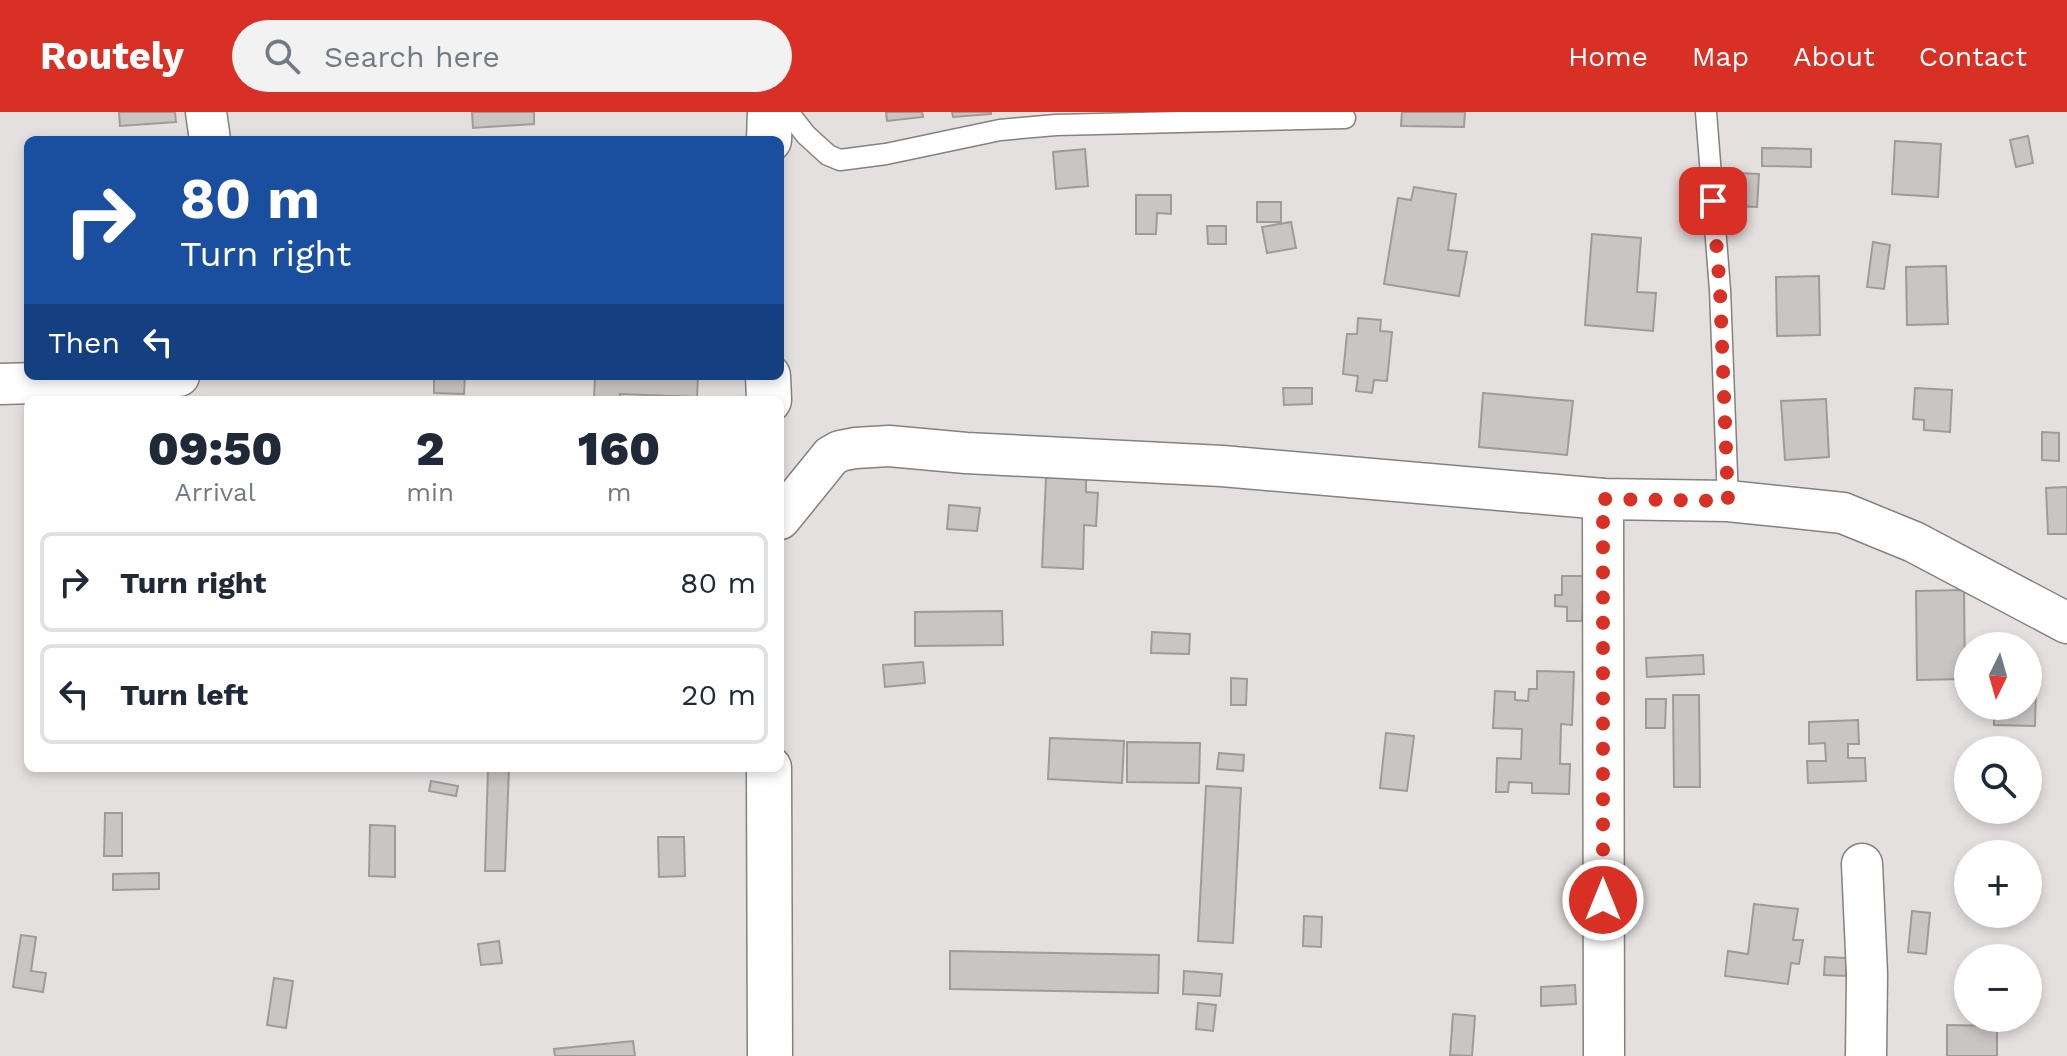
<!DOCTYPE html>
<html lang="en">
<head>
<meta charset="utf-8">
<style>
	body { margin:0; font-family:"Work Sans",sans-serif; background:#f2f2f3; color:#1f2937; height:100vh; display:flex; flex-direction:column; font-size:30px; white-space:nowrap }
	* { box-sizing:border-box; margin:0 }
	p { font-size:26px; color:#747a83 }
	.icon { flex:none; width:44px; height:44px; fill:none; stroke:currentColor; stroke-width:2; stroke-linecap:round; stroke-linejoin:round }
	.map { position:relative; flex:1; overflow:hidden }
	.details { position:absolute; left:24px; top:284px; width:760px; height:376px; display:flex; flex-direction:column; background:#fff; border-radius:12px; box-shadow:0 4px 12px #0003 }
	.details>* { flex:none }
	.banner { position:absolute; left:24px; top:24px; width:760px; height:244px; border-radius:12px; box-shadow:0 4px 12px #0003; background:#1a4fa0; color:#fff; overflow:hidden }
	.needle { width:52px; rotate:185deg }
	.fabs { position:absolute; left:1954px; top:520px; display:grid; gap:16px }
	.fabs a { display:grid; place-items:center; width:88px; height:88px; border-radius:50%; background:#fff; box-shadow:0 4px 12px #0003; font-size:40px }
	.pin { position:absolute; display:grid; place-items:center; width:68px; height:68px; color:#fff; margin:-34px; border-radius:16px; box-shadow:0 4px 12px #0006 }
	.me { position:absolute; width:88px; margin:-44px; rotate:0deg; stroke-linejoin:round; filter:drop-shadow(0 0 6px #0008) }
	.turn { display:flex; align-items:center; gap:28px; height:168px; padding:0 24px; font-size:36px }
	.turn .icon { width:104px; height:104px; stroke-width:2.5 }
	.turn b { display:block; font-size:56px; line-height:68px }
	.then { display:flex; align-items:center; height:76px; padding:0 24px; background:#0003; gap:16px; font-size:30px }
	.eta { display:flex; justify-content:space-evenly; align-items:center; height:136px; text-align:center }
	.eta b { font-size:48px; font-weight:800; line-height:56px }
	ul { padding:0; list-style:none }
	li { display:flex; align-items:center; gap:24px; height:100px; margin:0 16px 12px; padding:0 8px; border:4px solid #e0e1e3; border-radius:12px }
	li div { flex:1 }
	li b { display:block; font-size:30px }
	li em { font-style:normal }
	header { display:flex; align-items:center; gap:48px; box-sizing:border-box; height:112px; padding:0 40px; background:#d93025; color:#fff }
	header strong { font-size:38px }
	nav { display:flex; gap:44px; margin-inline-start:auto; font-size:28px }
	.search { width:560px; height:72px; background:#f2f2f3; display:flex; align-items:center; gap:20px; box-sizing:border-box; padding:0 28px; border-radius:44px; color:#747a83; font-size:30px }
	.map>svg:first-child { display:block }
	.building { fill:#c9c5c4; stroke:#9e9b99; stroke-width:2 }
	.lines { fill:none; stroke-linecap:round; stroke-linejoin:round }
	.service-casing { stroke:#84817f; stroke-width:23 }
	.minor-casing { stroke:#84817f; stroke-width:43 }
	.secondary-casing { stroke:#84817f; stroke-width:47 }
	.service { stroke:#fff; stroke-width:20 }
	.minor { stroke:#fff; stroke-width:40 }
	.secondary { stroke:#fff; stroke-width:44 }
	.route { stroke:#d93025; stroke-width:14; stroke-dasharray:0 25.2 }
</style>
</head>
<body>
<header>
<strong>Routely</strong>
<div class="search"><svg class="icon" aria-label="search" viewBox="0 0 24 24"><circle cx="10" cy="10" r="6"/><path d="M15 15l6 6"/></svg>Search here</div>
<nav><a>Home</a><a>Map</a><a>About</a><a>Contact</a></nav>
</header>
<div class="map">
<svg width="2067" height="944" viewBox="0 0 2067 944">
	<rect width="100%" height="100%" fill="#e4e0df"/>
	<g class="building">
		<path d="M119,0h56l1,10 -56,4z"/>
		<path d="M472,0h62v12l-61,4z"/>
		<path d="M886,0h36l1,5 -36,4z"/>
		<path d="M952,0h39v2l-38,3z"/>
		<path d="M1402,0h63l-1,15 -63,-1z"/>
		<path d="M2028,24l5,27 -17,4 -6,-27z"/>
		<path d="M1895,29l46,3 -3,53 -46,-3z"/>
		<path d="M1762,36l49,1v18l-49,-1z"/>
		<path d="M1085,37l3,37 -32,3 -3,-37z"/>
		<path d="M1739,61l20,1 -2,33 -20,-1z"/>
		<path d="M1414,75l42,7 -8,56 19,2 -8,44 -75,-12 14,-86 13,2z"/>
		<path d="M1136,83h35v19l-14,-1 -1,21h-20z"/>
		<rect x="1257" y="90" width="24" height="20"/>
		<path d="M1291,110l5,26 -29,5 -5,-26z"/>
		<path d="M1207,114h19v18h-18z"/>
		<path d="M1592,122l49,4 -4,54 19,1 -3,38 -68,-6z"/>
		<path d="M1873,130l17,3 -6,44 -17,-2z"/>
		<path d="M1946,154l2,58 -41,1 -1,-58z"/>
		<path d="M1819,164l1,59 -43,1 -1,-59z"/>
		<path d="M1358,206l23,2 -1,11 12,1 -5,49 -13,-1 -2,13 -16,-2 2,-15 -15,-2 4,-40h10z"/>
		<path d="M434,264h31l-1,18 -30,-1z"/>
		<path d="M595,264h103l-1,21 -77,-3v6h-20v-2h-6z"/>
		<path d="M1283,276h29v16l-28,1z"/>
		<path d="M1915,276l37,2 -2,42 -26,-2v-10l-11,-1z"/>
		<path d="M1483,281l90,8 -6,54 -88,-8z"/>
		<path d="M1826,287l3,58 -44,3 -4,-59z"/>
		<path d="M2042,320l17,1v28l-17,-1z"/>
		<path d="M1046,365l40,2v13l12,1 -2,33 -12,-1 -1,44 -41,-2z"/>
		<path d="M2067,375v47h-19l-2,-46z"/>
		<path d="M949,393l31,3 -3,23 -30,-2z"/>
		<path d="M1562,464h22l-2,45h-15v-14l-12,-1v-11h7z"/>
		<path d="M1964,478l1,89 -48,1 -1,-89z"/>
		<path d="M1002,499l1,34 -88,1v-34z"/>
		<path d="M1152,520l38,2 -1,20 -38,-1z"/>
		<path d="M1703,543l1,19 -57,3 -1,-19z"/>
		<path d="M923,550l2,21 -40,4 -2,-22z"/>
		<path d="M1537,559l37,1 -2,53 -11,-1 -1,40h10l-1,30 -37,-1v-10l-23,-1 -1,10h-12l1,-34 24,1 1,-30 -29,-1 2,-37 20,1v8l13,1 1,-12h8z"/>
		<path d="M1231,566l16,1 -1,26h-15z"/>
		<path d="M2028,574l8,1 -1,39 -41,-1v-19h34z"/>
		<path d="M1673,583h26l1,92h-26z"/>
		<path d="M1646,587h20l-1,29h-19z"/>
		<path d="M1858,608l1,24h-11v14h17l1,23 -58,2 -1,-22h19l-1,-18 -16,1v-22z"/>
		<path d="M1386,621l28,3 -7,55 -27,-3z"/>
		<path d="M1050,626l74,3 -2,42 -74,-4z"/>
		<path d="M1127,630l73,1 -1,40 -72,-1z"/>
		<path d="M1219,641l25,2 -1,16 -26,-2z"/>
		<path d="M488,656h21l-4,103h-20z"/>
		<path d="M431,669l27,5 -2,10 -27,-5z"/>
		<path d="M1206,674l35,2 -8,155 -35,-2z"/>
		<path d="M105,701h17v43h-18z"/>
		<path d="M370,713l25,1v51l-26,-1z"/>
		<path d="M658,725h26l1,39 -26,1z"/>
		<path d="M159,761v16l-46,1v-16z"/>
		<path d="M1754,792l44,5 -5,31h10l-4,24 -8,-1 -3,21 -63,-8 3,-25 20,3z"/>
		<path d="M1912,799l18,2 -4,41 -18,-2z"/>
		<path d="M1304,804l18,1 -1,30 -18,-1z"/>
		<path d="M21,823l15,2 -5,34 15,2 -3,19 -30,-5z"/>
		<path d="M499,829l3,22 -21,2 -3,-21z"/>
		<path d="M950,839l209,4 -1,38 -208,-4z"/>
		<path d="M1825,845l21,1v18l-22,-1z"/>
		<path d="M1184,859l38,3 -2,22 -37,-2z"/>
		<path d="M274,866l19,3 -7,47 -19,-3z"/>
		<path d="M1575,873l1,19 -35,2v-19z"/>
		<path d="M1198,891l18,2 -3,26 -17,-2z"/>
		<path d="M1453,902l22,2 -3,40 -22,-1z"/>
		<path d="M1947,913l50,1v30h-50z"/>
		<path d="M633,929l2,15h-80l-1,-7z"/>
	</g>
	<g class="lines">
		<defs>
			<g id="service">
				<path d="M788,0l18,23 22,20 12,5 46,-6 114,-24 56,-5 289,-7"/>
				<path d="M1706,0l14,178 8,211"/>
			</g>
			<g id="minor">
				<path d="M206,0l4,28"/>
				<path d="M0,272l149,-4 30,-4"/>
				<path d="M1603,387l1,557"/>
				<path d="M780,407l51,-63 9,-5 15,-3 34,-2 77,7 256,13 381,33 125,2 115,12 71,29 153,81"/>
				<path d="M1862,752l5,110 -1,82"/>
			</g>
			<g id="secondary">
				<path d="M769,28l1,-28"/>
				<path d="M768,264l1,24"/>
				<path d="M769,656l1,288"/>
			</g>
		</defs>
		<use href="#service" class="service-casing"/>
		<use href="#minor" class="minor-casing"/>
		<use href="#secondary" class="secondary-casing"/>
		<use href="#service" class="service"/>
		<use href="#minor" class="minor"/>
		<use href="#secondary" class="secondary"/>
	</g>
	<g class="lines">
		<path class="route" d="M1603,788v-401l125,2 -8,-211 -7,-89"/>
	</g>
</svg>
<div class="fabs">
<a><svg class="needle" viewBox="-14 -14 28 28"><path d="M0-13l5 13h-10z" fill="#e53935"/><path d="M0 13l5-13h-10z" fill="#747a83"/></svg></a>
<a><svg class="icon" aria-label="search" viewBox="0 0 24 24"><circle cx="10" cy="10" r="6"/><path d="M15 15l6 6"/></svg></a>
<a>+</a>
<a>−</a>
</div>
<div class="pin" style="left:1713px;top:89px;background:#d93025"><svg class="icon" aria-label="arrive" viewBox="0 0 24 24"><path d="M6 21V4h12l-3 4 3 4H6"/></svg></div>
<svg class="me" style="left:1603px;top:788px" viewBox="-20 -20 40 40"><circle r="17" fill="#d93025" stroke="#fff" stroke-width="3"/><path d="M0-11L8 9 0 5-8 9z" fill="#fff"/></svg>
<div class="banner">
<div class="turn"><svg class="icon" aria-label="right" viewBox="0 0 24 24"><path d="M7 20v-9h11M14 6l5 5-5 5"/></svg><div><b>80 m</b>Turn right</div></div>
<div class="then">Then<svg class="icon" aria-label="left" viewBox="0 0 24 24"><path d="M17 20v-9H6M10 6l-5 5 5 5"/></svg></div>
</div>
<section class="details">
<div class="eta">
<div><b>09:50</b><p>Arrival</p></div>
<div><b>2</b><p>min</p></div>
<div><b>160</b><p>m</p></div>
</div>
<ul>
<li><svg class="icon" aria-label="right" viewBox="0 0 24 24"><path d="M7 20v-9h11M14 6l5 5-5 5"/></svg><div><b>Turn right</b></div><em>80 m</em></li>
<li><svg class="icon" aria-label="left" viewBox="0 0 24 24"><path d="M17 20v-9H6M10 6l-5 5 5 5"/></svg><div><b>Turn left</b></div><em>20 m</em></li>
</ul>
</section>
</div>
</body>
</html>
